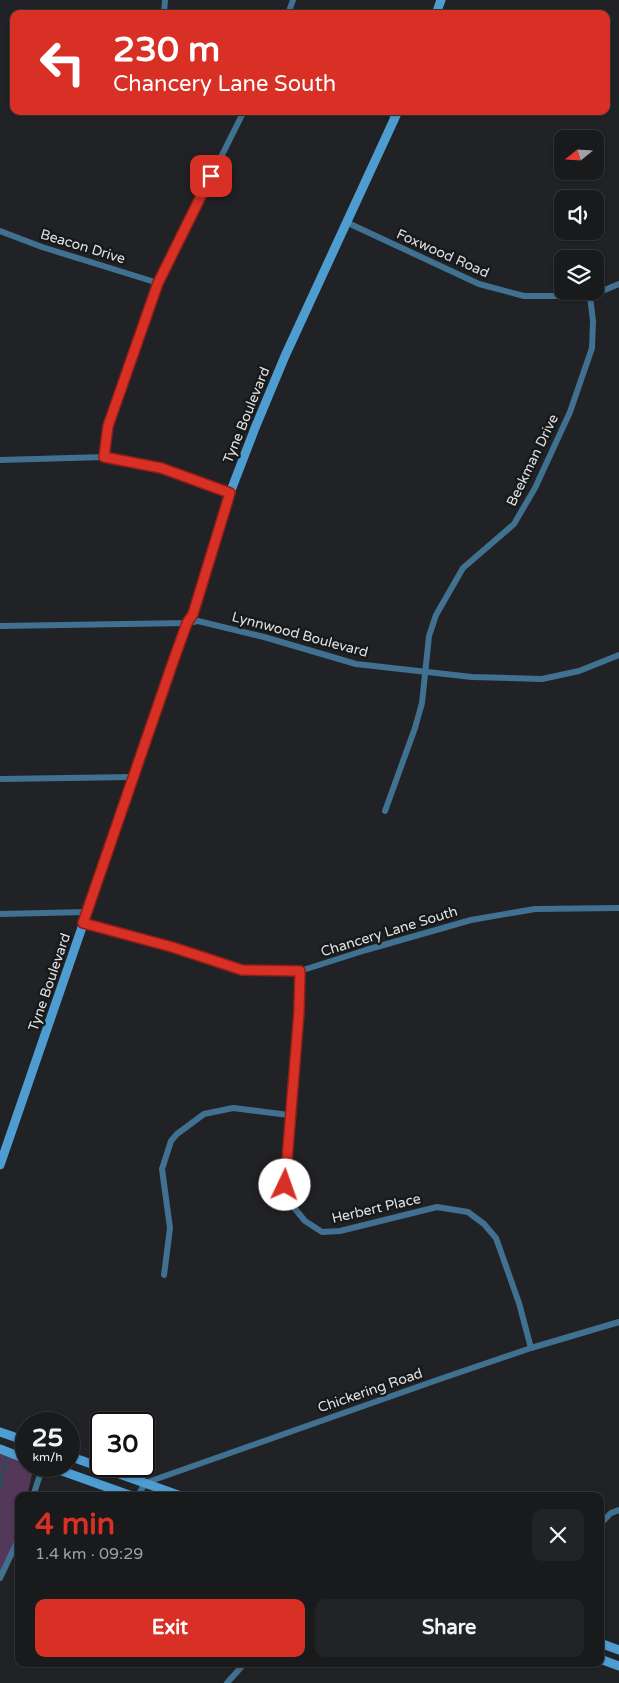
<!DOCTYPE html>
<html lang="en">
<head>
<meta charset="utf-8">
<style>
	body { margin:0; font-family:"Varela Round",sans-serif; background:#222325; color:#f1f3f6; height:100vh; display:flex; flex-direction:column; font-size:19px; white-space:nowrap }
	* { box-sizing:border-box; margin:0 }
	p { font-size:16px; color:#9fa1a3 }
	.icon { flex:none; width:28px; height:28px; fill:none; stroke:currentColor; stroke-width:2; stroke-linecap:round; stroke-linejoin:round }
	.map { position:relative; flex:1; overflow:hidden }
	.details { position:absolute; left:15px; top:1492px; width:589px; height:175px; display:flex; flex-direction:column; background:#191a1c; border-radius:10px; box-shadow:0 1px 4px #0004,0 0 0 1px #37383b }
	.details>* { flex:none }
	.top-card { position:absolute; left:10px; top:10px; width:600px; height:105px; border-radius:10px; box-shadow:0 1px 4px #0004,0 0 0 1px #37383b; background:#d93025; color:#fff; overflow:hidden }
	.needle { width:32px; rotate:252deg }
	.fabs { position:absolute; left:554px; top:130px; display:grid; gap:10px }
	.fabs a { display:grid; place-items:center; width:50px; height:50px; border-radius:10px; background:#191a1c; box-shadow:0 1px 4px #0004,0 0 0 1px #37383b; font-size:25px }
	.speed { position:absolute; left:15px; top:1412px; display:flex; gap:10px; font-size:25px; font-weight:700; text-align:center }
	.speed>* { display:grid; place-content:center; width:65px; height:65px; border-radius:50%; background:#191a1c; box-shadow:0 1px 4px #0004,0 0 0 1px #37383b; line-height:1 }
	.speed small { font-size:12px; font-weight:400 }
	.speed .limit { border:2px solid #111; border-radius:8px; background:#fff; color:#111 }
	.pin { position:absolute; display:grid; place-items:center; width:42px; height:42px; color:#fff; margin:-21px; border-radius:10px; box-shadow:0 2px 8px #0006 }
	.me { position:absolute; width:55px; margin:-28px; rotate:3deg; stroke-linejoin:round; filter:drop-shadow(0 0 4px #0008) }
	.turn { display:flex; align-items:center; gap:18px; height:105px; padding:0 20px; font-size:22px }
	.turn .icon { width:65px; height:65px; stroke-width:2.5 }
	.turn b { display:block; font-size:35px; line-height:42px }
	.round { display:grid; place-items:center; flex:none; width:52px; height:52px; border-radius:10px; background:#222325 }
	.headline { display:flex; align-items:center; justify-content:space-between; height:85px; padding:0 20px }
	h1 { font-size:30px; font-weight:700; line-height:38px; color:#d93025 }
	.cta { display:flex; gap:10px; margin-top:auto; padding:10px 20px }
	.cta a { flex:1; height:58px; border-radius:10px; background:#d93025; color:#fff; font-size:20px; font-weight:700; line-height:58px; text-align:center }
	.cta a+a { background:#222325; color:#f1f3f6 }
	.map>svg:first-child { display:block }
	.green { fill:#53385a }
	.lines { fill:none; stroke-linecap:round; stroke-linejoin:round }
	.stream { stroke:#18535f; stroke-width:2 }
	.street { stroke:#417191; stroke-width:6 }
	.secondary { stroke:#4d9dd1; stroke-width:9 }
	.route-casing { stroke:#8d1f18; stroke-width:12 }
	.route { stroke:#d93025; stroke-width:9 }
	.labels { text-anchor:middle; stroke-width:5; stroke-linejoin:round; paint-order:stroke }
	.street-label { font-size:14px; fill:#e0e1e3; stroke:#17191b }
</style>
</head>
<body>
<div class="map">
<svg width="619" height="1683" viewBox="0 0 619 1683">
	<rect width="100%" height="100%" fill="#212225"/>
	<path class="green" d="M0,1454l26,9v3h8l-7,30h-8v40l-19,42z"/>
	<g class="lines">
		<path class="stream" d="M0,1487l7,-30"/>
		<g class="street">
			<path d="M164,14l1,-14"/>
			<path d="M288,14l5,-14"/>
			<path d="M384,111l12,5"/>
			<path d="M348,223l131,61 45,12h66l29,-12"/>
			<path d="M0,231l42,16 116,36"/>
			<path d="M105,457l3,-31 50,-143 86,-172"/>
			<path d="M0,460l105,-3 56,11 69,25"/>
			<path d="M0,626l187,-3 11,-2 66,16 92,27 116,13 70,2 37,-8 40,-16"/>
			<path d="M0,779l133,-2"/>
			<path d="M385,811l30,-83 7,-25 7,-67 7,-21 27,-47 51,-44 21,-36 35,-76 22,-64 1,-27 -3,-25"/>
			<path d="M0,914l87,-2"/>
			<path d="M83,923l87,24 72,23 30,2 28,-1 66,-21 105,-30 64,-11 84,-1"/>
			<path d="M300,971l-1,42 -14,172 6,19 14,17 17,11 18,-1 97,-24 31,5 16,12 12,14 23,65 12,45"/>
			<path d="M164,1275l6,-47 -8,-59 9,-28 6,-7 27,-20 29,-6 56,7"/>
			<path d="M33,1496l10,-30"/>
			<path d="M138,1496l7,-13 295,-104 91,-31 88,-26"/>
			<path d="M600,1524l11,-11 8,-3"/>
			<path d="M0,1578l19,-40"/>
			<path d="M227,1683l17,-19"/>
		</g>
		<g class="secondary">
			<path d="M436,14l5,-14"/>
			<path d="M0,1165l187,-542 6,-9 37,-121 25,-65 30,-72 113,-245"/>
			<path d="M0,1432l26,9"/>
			<path d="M0,1449l26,10"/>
			<path d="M69,1456l112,40"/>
			<path d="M48,1466l84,30"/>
			<path d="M600,1643l19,7"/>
			<path d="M600,1659l19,7"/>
		</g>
	</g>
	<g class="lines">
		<defs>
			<path id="route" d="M211,176l-53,107 -50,143 -4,31 57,11 69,25 -37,121 -6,9 -13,36 -91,264 89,24 70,23 58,1 -1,41 -14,173"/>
		</defs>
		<use href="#route" class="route-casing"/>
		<use href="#route" class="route"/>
	</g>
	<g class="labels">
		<g class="street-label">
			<text transform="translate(83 246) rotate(17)" y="5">Beacon Drive</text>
			<text transform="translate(443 253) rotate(24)" y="5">Foxwood Road</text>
			<text transform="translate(246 415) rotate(-68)" y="5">Tyne Boulevard</text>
			<text transform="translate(532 460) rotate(-64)" y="5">Beekman Drive</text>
			<text transform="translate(300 634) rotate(15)" y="5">Lynnwood Boulevard</text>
			<text transform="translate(389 931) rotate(-17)" y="5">Chancery Lane South</text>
			<text transform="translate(49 982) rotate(-71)" y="5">Tyne Boulevard</text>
			<text transform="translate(376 1208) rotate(-13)" y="5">Herbert Place</text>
			<text transform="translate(370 1390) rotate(-19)" y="5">Chickering Road</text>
		</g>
	</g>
</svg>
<div class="fabs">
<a><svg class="needle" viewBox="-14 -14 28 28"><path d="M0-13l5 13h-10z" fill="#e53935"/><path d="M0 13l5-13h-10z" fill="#9fa1a3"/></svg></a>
<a><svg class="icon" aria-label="sound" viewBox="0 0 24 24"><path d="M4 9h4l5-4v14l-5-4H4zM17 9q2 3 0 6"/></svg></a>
<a><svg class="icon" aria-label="layers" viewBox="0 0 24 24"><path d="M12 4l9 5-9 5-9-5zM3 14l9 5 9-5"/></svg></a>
</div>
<div class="speed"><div>25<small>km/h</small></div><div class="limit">30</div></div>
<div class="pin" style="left:211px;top:176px;background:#d93025"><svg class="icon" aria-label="arrive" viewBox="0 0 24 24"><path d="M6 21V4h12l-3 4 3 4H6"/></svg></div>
<svg class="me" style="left:285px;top:1185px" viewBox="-20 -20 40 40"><circle r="19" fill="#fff"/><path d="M0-13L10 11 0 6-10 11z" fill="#d93025"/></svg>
<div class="top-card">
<div class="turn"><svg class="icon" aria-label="left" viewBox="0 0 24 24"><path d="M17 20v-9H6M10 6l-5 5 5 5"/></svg><div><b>230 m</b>Chancery Lane South</div></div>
</div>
<section class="details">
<div class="headline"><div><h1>4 min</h1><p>1.4 km · 09:29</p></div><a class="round"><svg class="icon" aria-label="close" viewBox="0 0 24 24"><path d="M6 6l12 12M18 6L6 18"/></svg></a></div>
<div class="cta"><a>Exit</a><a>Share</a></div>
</section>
</div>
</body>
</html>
